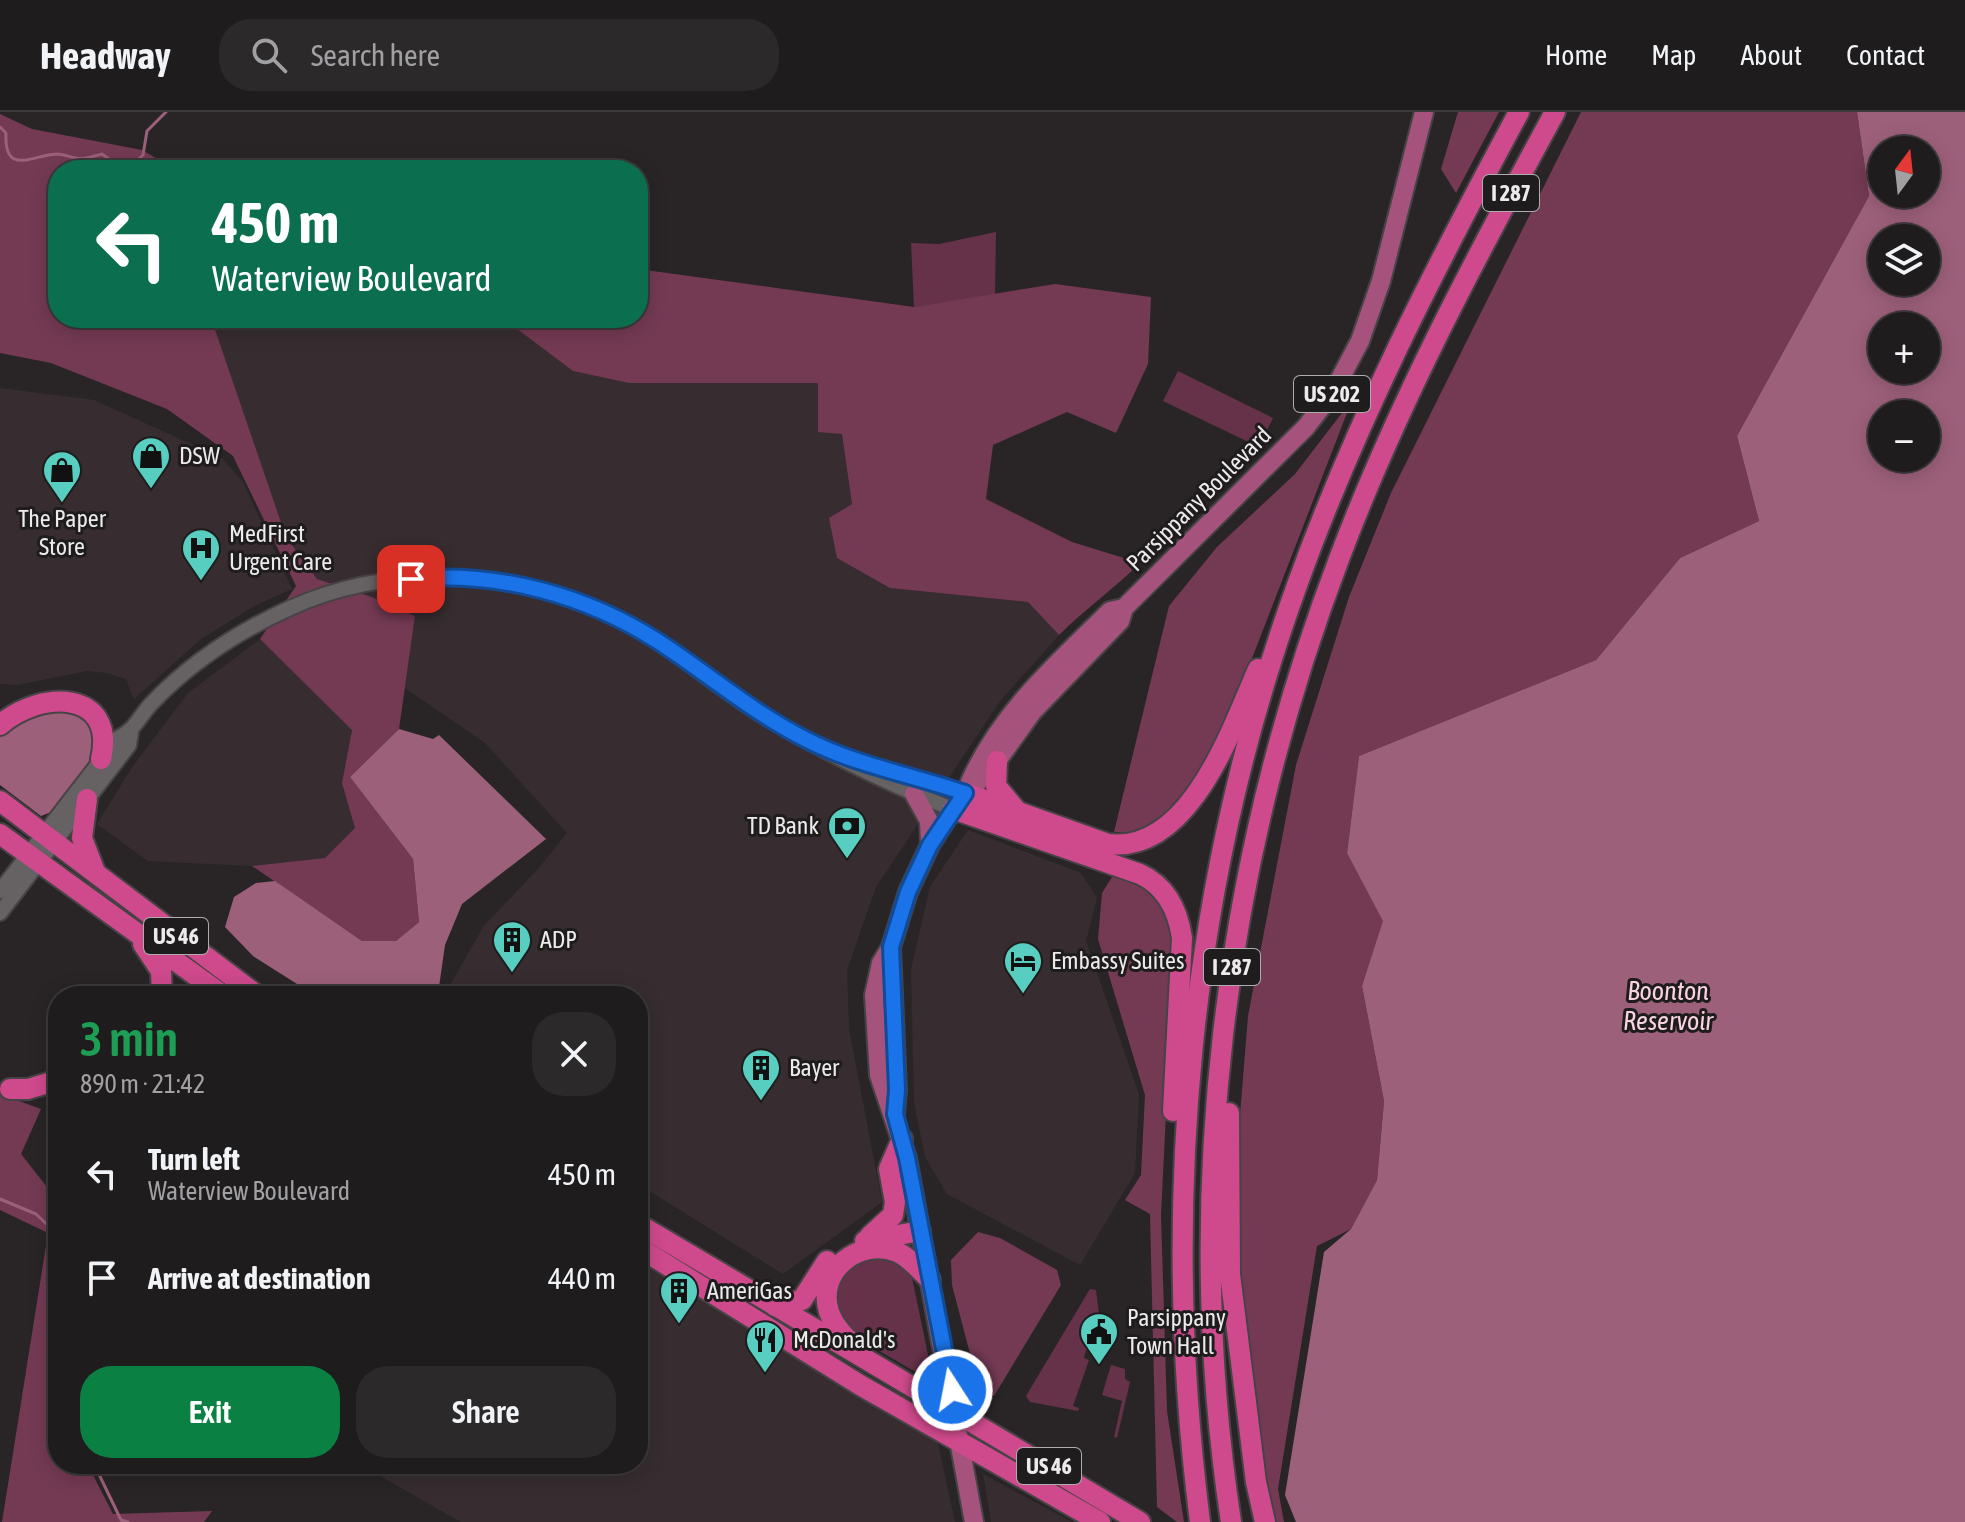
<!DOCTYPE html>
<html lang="en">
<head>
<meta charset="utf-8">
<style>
	body { margin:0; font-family:"Asap Condensed",sans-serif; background:#2c292a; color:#f1f3f6; height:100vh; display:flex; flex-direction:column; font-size:30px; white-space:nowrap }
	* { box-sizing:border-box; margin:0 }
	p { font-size:26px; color:#a1a1a4 }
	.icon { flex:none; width:44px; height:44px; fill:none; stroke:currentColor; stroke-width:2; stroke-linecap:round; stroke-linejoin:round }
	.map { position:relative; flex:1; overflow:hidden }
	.details { position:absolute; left:48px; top:874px; width:600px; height:488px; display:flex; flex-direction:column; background:#1f1c1d; border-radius:32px; box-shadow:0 4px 20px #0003,0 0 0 2px #3c3a3b }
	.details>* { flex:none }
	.top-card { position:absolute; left:48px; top:48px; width:600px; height:168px; border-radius:32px; box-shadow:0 4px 20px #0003,0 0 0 2px #3c3a3b; background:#0b6e4f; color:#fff; overflow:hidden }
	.needle { width:52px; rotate:15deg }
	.tools { position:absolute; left:1868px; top:24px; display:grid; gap:16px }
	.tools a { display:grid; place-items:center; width:72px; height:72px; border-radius:50%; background:#1f1c1d; box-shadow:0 4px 20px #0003,0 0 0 2px #3c3a3b; font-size:40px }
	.pin { position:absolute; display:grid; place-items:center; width:68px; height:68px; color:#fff; margin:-34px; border-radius:16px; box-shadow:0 4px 12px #0006 }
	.me { position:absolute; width:88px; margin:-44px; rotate:349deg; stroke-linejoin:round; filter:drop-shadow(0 0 6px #0008) }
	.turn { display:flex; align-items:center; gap:28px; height:168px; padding:0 32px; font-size:36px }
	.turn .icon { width:104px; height:104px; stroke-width:2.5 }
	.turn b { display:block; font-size:56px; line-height:68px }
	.round { display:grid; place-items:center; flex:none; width:84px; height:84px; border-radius:32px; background:#2c292a }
	.headline { display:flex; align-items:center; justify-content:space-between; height:136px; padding:0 32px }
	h1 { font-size:48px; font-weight:600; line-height:60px; color:#1e9e55 }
	.action { display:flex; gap:16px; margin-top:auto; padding:16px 32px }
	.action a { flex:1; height:92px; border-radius:32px; background:#0b8043; color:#fff; font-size:32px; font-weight:600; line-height:92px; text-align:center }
	.action a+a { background:#2c292a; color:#f1f3f6 }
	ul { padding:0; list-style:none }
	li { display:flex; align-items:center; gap:24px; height:104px; padding:0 32px }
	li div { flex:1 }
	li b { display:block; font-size:30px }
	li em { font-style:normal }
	header { display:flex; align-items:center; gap:48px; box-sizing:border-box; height:112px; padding:0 40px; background:#1f1c1d; border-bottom:2px solid #3c3a3b }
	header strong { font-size:38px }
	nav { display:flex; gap:44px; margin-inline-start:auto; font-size:28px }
	.search { width:560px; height:72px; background:#2c292a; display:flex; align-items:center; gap:20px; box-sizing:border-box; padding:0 28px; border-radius:32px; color:#a1a1a4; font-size:30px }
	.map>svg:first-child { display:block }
	.built { fill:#372d31 }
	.green { fill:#66324a }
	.forest { fill:#743a54 }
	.water { fill:#9d607b; fill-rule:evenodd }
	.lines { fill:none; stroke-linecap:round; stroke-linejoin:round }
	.stream { stroke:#9d607b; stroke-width:3 }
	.minor-casing { stroke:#474345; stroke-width:18 }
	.major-casing { stroke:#474345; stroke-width:22 }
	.highway-casing { stroke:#474345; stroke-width:24 }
	.minor { stroke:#666163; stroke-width:14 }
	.major { stroke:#a5537c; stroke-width:18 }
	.highway { stroke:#cf4a8d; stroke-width:20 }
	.route-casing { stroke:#114b97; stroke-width:20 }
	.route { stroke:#1a73e8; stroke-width:14 }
	.labels { text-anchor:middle; stroke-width:6; stroke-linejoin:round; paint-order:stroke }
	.shield { fill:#1f1c1d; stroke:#afacad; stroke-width:2 }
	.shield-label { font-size:22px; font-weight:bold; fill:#edeaeb }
	.poi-label { font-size:24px; fill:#edeaeb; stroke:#1f1c1d; text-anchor:start }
	.street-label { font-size:24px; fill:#edeaeb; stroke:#1f1c1d }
	.water-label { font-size:26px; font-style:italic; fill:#f9d3e2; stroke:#1f1c1d }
</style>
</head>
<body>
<header>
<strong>Headway</strong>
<div class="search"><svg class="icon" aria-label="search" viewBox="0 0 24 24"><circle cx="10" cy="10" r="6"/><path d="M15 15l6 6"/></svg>Search here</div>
<nav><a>Home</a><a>Map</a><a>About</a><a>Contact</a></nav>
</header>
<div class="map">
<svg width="1965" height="1410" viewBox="0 0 1965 1410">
	<rect width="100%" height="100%" fill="#292527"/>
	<g class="built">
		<path d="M210,206h218l81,5 64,48 55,12h191l-1,48 24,3 10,70 -23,14 61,70 138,14 31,33 -59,66 -124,186 -29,83 2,59 33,173 -99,72 -145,-90v-188h-194l39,-69 55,-58 29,-36 -82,-90 -80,-55 10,-72 -43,-19 -55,-18 -31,-42z"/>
		<path d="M0,276l94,12 128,58 21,24 49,107 -36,16 -55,34 -67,60 -8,-20 -19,-6 -20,-2 -70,14 -17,-1z"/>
		<path d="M260,527l92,90 -10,54 14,45 -31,30 -73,8 -104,-5 -51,-37 36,-58 55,-73z"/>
		<path d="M968,718l113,43 16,25 -11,43 53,153 -4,79 -55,92 -133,-71 -22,-37 -11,-55 -3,-133 19,-82z"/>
		<path d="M638,1149l299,178 18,83h-494l-102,-58h279z"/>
		<path d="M983,1362l89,48h-81z"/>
	</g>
	<g class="green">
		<path d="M996,120l-1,63 -81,12 -3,-64 28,1z"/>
		<path d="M1178,259l95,47 -14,29 -96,-46z"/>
		<path d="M875,1141l35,15 22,106 -6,4 -74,-43 -20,-32 15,-40z"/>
		<path d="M1090,1177l6,1 3,24 10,5 -11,-2 -8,33h-4l-2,8 5,2 -16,46 6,2 -1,3 -48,-9 -4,-6z"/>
		<path d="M1111,1253l14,4v10l5,3 -13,56 -3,-1 8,-36 -20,-6z"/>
	</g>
	<g class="forest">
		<path d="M1458,0h41l-43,81 -15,-24z"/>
		<path d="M1581,0h276l12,84 -132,240 22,85 -79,37 -84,102 -237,96 -12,97 37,68 -22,65 22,115 -7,79 -26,49 -34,17 -39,243 6,33h-14l-33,-257 -1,-100 12,-149 48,-251 53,-168 42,-104z"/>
		<path d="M0,2l32,15 110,21 34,20h-118v148h153l75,219 31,42 55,18 43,19 -16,113 -49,48 63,82 6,63 -23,19h-34l-110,-75 73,-8 30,-30 -13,-45 10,-53 -92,-91 36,-53 -63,-130 -66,-47 -116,-46 -51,-10z"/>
		<path d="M638,157l276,38 141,-23 96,13 -3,67 -32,69 -49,-21 -74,33 -7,54 86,43 68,21c-26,26 -55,46 -81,72l-31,-33 -138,-14 -53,-30 -8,-40 23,-14 -10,-70 -24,-2v-49h-189l-56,-12 -64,-48 -81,-5h210z"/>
		<path d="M1352,288l-120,310c-20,38 -49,105 -93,121 -7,3 -18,1 -25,1l55,-226 48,-59 78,-73z"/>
		<path d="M1114,762c45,12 54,31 60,75l-13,266 6,196 17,111h-7l-20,-15 -7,-293 -25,-14 16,-25 4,-80 -47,-156 4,-46z"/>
		<path d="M0,982l41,15 -20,45 37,47v263h44l-9,11 20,39 99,-3 -8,11h-202l46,-289 -48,-23z"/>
		<path d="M978,1120l22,6 57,32 4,15 -67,111 -15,-8 -27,-103 -1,-25z"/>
	</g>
	<g class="water">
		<path d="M1857,0h108v1410h-669l-11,-27 39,-243 27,-23 26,-49 7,-79 -22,-115 21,-65 -36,-68 12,-97 237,-96 84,-102 79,-37 -22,-85 132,-240zM1882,38h44v44h-44zM1882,126h44v44h-44zM1882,214h44v44h-44zM1882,302h44v44h-44z"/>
		<path d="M65,594l31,20 -3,34 -37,50 -15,6 -41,-31v-52l20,-16z"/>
		<path d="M399,617l34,10 6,-4 107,104 -84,65 -17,41 -6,42 -6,9h-117l-63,-40 -28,-29 9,-30 22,-14 19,-2 87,60h34l23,-19 -6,-63 -63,-82z"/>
	</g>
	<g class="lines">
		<g class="stream">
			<path d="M0,15l6,6c-2,43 25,23 50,21 8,0 13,3 20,4 7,2 18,-2 26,-4l11,8 19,3 11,-10 4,-24 19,-19"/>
			<path d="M0,1087l36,15 22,21"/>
			<path d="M94,1352l27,56 7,2"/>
		</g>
		<defs>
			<g id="minor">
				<path d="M866,651l99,30"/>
				<path d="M0,779l118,-153c17,-8 21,-21 33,-34 38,-40 88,-73 139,-96 110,-49 245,-39 349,22 47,28 87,65 134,92 57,33 118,64 180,87"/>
				<path d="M0,801l129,-168 2,-13"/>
			</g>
			<g id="major">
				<path d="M970,670c31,-70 87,-118 140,-171l14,-3"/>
				<path d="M914,682l15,27 1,22"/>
				<path d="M891,835l6,143 -2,24"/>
				<path d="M974,1410l-67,-364 -28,-83 -5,-80 7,-32 10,-16 17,-55 22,-47 23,-36 44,-48 36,-50 87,-90 4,-13 182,-181 27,-35 27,-51 21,-60 43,-169"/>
			</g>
			<g id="highway">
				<path d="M0,613c39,-35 117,-36 101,34"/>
				<path d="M997,649l-1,25 20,24"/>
				<path d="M965,681l143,51c82,10 124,-116 150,-175"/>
				<path d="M87,687l-5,39 12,31"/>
				<path d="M0,689l258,195"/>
				<path d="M953,697l187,65c26,12 38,37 42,64l-9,173"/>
				<path d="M0,722l224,162"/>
				<path d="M143,832l18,27 1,25"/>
				<path d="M10,977h18l30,-9"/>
				<path d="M1229,1001l1,161 26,208 9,40"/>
				<path d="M638,1112l502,298"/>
				<path d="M870,1124l23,-21 2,-13 -6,-33 13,-30"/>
				<path d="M865,1129l55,-10"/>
				<path d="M638,1135l222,138 240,137"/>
				<path d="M775,1194l27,-6 25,-39"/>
				<path d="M855,1234c-11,-10 -21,-20 -26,-34 -13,-41 30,-75 68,-60 12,5 23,18 33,28"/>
				<path d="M1200,1410c-40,-315 -12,-635 96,-934 59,-165 140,-322 223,-476"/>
				<path d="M1231,1410c-49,-323 -8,-658 108,-963 58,-154 137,-302 216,-447"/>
			</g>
		</defs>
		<use href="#minor" class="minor-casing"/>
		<use href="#major" class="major-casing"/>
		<use href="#highway" class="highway-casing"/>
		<use href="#minor" class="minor"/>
		<use href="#major" class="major"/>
		<use href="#highway" class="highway"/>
	</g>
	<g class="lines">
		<defs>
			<path id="route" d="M411,467c87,-8 175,16 248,63 49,32 93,70 146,97 50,26 107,36 160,54l-35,52 -22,47 -17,55 6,143 -2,24 12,44 45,232"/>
		</defs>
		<use href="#route" class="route-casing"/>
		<use href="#route" class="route"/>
	</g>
	<defs>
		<symbol id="shop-pin" viewBox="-11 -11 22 30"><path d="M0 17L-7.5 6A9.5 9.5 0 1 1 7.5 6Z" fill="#58cec0" stroke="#1f1c1d"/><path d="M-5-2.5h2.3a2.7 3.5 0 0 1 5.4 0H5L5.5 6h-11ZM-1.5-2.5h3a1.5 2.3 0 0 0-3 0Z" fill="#111"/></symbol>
		<symbol id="hospital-pin" viewBox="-11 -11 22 30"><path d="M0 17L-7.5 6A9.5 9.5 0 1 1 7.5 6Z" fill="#58cec0" stroke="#1f1c1d"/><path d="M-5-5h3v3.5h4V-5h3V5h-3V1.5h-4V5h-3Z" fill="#111"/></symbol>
		<symbol id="bank-pin" viewBox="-11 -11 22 30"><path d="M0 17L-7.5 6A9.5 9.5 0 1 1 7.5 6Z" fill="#58cec0" stroke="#1f1c1d"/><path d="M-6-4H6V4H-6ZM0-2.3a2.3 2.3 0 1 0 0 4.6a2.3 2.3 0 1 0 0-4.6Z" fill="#111"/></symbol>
		<symbol id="building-pin" viewBox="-11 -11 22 30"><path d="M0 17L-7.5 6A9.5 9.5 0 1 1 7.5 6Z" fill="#58cec0" stroke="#1f1c1d"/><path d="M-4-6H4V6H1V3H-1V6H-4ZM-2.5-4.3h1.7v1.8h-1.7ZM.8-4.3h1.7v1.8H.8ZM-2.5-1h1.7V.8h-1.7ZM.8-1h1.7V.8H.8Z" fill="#111"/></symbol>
		<symbol id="hotel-pin" viewBox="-11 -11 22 30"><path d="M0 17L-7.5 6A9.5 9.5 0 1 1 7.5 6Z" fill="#58cec0" stroke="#1f1c1d"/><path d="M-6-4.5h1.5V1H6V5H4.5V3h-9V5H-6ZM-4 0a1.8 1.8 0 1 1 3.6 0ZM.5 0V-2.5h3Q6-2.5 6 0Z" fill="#111"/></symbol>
		<symbol id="civic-pin" viewBox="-11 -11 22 30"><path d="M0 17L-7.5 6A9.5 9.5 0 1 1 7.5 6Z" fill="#58cec0" stroke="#1f1c1d"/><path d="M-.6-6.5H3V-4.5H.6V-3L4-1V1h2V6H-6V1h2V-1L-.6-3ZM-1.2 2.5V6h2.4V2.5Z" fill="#111"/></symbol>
		<symbol id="restaurant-pin" viewBox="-11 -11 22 30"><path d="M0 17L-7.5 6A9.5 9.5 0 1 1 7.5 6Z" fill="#58cec0" stroke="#1f1c1d"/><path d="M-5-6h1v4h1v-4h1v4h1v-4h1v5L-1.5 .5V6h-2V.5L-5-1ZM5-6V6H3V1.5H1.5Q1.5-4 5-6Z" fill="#111"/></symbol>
	</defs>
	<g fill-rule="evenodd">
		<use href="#shop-pin" x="129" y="322" width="44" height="60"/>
		<use href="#shop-pin" x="40" y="336" width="44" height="60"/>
		<use href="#hospital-pin" x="179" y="414" width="44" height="60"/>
		<use href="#bank-pin" x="825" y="692" width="44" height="60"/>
		<use href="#building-pin" x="490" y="806" width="44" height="60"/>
		<use href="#hotel-pin" x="1001" y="827" width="44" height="60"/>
		<use href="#building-pin" x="739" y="934" width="44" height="60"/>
		<use href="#building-pin" x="657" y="1157" width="44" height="60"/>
		<use href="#civic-pin" x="1077" y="1198" width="44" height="60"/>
		<use href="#restaurant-pin" x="743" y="1206" width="44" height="60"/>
	</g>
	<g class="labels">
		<g class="shield">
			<rect x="1483" y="63" width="56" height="36" rx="6"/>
			<rect x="1294" y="264" width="76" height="36" rx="6"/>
			<rect x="144" y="806" width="64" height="36" rx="6"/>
			<rect x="1204" y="837" width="56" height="36" rx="6"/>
			<rect x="1017" y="1336" width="64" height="36" rx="6"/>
		</g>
		<g class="shield-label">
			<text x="1511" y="89">I 287</text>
			<text x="1332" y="290">US 202</text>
			<text x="176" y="832">US 46</text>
			<text x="1232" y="863">I 287</text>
			<text x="1049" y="1362">US 46</text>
		</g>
		<g class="poi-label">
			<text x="179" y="352">DSW</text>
			<text x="62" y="415" text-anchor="middle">The Paper<tspan x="62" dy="28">Store</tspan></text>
			<text x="229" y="430">MedFirst<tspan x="229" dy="28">Urgent Care</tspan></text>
			<text x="819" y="722" text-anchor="end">TD Bank</text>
			<text x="540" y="836">ADP</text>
			<text x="1051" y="857">Embassy Suites</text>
			<text x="789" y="964">Bayer</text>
			<text x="707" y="1187">AmeriGas</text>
			<text x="1127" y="1214">Parsippany<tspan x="1127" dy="28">Town Hall</tspan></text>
			<text x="793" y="1236">McDonald's</text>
		</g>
		<g class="street-label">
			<text transform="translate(1199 387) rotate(-45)" y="8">Parsippany Boulevard</text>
		</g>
		<g class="water-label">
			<text x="1668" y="888">Boonton<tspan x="1668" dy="30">Reservoir</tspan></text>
		</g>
	</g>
</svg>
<div class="tools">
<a><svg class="needle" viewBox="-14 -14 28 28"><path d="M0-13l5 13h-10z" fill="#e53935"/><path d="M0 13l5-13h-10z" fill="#a1a1a4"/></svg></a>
<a><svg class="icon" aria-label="layers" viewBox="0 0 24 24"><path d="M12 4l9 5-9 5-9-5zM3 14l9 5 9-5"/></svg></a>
<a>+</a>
<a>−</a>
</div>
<div class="pin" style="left:411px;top:467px;background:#d93025"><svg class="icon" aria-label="arrive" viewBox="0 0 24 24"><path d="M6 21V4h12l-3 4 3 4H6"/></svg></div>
<svg class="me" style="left:952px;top:1278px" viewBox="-20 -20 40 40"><circle r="17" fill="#1a73e8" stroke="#fff" stroke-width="3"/><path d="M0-11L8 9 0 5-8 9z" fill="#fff"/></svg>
<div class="top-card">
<div class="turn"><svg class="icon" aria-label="left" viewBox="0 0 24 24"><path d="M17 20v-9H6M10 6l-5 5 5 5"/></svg><div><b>450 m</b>Waterview Boulevard</div></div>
</div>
<section class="details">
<div class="headline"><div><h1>3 min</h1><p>890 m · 21:42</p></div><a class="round"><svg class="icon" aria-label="close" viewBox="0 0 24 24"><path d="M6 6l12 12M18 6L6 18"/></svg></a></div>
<ul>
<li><svg class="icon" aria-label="left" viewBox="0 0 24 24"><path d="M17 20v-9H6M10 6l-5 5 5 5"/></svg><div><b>Turn left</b><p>Waterview Boulevard</p></div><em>450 m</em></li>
<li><svg class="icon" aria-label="arrive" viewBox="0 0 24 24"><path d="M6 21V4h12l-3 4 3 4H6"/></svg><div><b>Arrive at destination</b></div><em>440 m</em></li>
</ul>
<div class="action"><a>Exit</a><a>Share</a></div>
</section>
</div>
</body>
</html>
